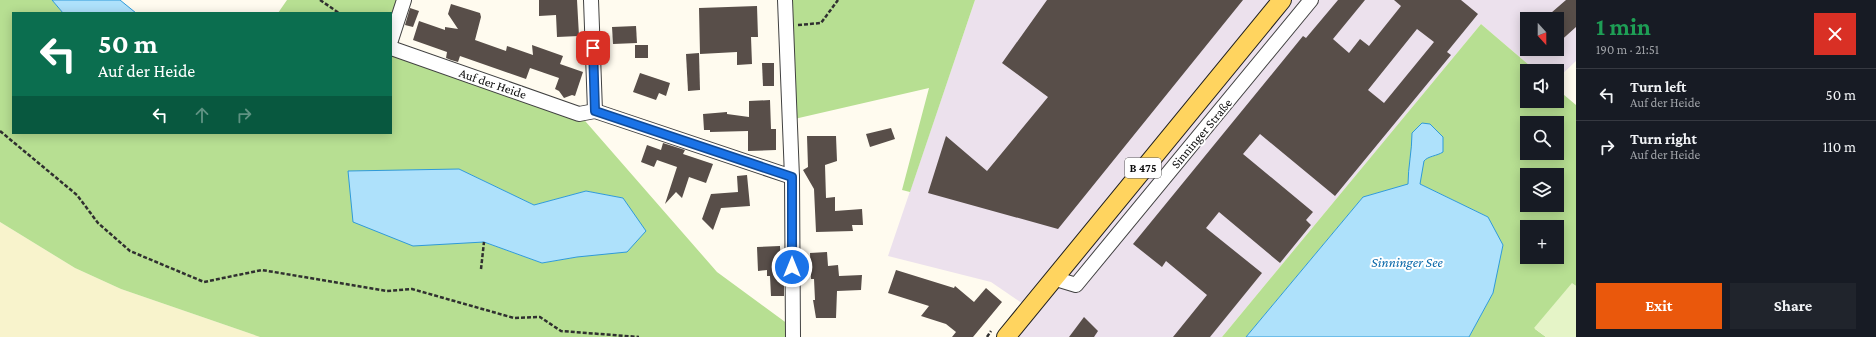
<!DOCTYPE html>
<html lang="en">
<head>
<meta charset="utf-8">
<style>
	body { margin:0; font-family:"Crimson Pro",serif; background:#20242c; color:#f1f3f6; height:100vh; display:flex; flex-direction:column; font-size:15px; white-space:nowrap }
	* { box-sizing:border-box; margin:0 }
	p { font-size:13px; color:#9ea1a6 }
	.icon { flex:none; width:22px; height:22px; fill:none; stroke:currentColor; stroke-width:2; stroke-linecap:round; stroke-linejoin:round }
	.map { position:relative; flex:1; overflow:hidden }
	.panel { display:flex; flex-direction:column; background:#171b24; width:300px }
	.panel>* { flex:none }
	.top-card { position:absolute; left:12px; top:12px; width:380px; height:122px; border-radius:0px; box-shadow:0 2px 10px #0003; background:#0b6e4f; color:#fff; overflow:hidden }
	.needle { width:26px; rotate:159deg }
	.fabs { position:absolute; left:1520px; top:12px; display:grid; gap:8px }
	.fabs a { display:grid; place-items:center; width:44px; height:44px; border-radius:0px; background:#171b24; box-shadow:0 2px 10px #0003; font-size:20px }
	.pin { position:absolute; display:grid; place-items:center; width:34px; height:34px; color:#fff; margin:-17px; border-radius:8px; box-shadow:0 2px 6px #0006 }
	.me { position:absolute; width:44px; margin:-22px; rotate:0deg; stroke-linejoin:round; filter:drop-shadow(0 0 3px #0008) }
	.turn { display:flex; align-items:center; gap:14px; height:84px; padding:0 20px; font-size:18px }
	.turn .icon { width:52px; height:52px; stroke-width:2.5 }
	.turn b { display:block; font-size:28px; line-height:34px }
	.lanes { display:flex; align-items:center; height:38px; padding:0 20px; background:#0003; justify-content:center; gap:20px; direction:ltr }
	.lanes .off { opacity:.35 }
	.round { display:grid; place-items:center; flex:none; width:42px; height:42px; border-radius:0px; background:#20242c }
	.overview { display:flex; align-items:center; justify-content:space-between; height:68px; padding:0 20px }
	h1 { font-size:24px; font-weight:700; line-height:30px; color:#1e9e55 }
	.cta { display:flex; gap:8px; margin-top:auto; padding:8px 20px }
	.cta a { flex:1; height:46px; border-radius:0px; background:#ea580c; color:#fff; font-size:16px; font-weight:700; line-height:46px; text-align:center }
	.cta a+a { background:#20242c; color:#f1f3f6 }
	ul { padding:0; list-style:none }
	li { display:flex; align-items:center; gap:12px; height:52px; padding:0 20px; border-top:1px solid #363941 }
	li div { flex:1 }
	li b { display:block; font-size:15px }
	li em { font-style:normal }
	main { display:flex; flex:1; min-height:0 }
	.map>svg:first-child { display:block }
	.industrial { fill:#ece1ed; fill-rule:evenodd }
	.farmland { fill:#f8f3cc }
	.forest { fill:#b7df92; fill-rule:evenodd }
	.pitch { fill:#e5f4c7 }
	.water { fill:#aee1fb; stroke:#2f9ad9 }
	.building { fill:#584e49; fill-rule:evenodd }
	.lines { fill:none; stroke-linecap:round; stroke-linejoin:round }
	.minor-casing { stroke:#414141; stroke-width:16 }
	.major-casing { stroke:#1f1f1f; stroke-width:20 }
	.path { stroke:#303030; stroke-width:2.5; stroke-dasharray:4 2; stroke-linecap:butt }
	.minor { stroke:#fff; stroke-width:14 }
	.major { stroke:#ffd45f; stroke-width:18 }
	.route-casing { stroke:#114b97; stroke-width:10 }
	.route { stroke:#1a73e8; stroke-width:7 }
	.labels { text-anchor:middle; stroke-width:4; stroke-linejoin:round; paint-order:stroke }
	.shield { fill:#fff; stroke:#565656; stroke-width:1 }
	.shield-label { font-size:12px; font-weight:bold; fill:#0e0e0e }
	.street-label { font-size:13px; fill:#0e0e0e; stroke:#fff }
	.water-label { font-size:14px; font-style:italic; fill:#0c6aab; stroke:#fff }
</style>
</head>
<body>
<main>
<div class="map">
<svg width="1576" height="337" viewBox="0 0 1576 337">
	<rect width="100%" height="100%" fill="#fffbef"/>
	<path class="industrial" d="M975,0h601v61l-19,18v-8h-21l-55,-47 -259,313h-208l15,-29 -38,-26 -103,-26zM1527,19h30v30h-30z"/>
	<path class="farmland" d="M0,222l75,46 46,21 139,48h-260z"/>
	<g class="forest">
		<path d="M0,0h52l11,13h-50v120h378v-85l188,66 138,158 75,55 1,10h-533l-139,-48 -46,-21 -75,-46zM459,169l75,36 52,-14 37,7 -46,59 -35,6 -58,-21z"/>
		<path d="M287,0h117l-13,40v-27h-113z"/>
		<path d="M785,0h190l-65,192 -8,-2 27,-102 -139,32z"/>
		<path d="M1481,24l55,47h-9v30h30v-12l19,16v181l-4,-2 -37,45 11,8h-77l24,-44 -5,-76 -72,-35 -53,15 -117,140h-24zM1527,123h30v30h-30zM1527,175h30v30h-30zM1527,227h30v30h-30z"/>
	</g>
	<path class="pitch" d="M1572,283l4,3v51h-30l-12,-9z"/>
	<g class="water">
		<path d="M52,0h68l16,13h-73z"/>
		<path d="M1422,123l8,1 13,13v15c-6,4 -15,4 -19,9l-4,23 68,33 15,28 -10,48 -24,44h-223l117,-140 45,-13c0,-17 4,-33 4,-51z"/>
		<path d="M459,169l75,36 52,-14 37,7 23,33 -19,21 -50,5 -35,6 -58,-21 -71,4 -60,-24 -5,-51z"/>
	</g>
	<g class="building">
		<path d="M539,0h38l2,36 -22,1 -1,-22 -17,1z"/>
		<path d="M1047,0h196l-185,229 -130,-36 18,-57 41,35 61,-74 -46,-34z"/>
		<path d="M1338,0h27l-32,39 16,14 11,-14 9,7 32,-40 -7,-6h67l17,14 -31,38 4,3 -116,141 -75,-62 -17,20 70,58 -7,8 5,5 -31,38 -61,-51 -13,16 56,45 -52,64h-37l34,-42 -41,-34 -4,6 -29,-23 170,-208 3,2zM1417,29l17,13 -50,61 -16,-13z"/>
		<path d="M1566,0h10v27l-19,17v-25h-13z"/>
		<path d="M451,4l29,9 1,4 -6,23 31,11 1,-5 26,9 -1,-10 31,11 -3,8 23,8 -8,24 -3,-1 -8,3 -5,-7 -4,-2 4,-11 -29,-10 -4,11 -66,-23 -2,6 -7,-2 -5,-2 1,-6 -34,-12 6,-19 26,9v-3l13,2 -10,-15z"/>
		<path d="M757,6l1,31h-7l1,27 -15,1v-13l-37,2 -1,-46z"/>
		<path d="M410,8l9,3 -6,16 -8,-2z"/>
		<path d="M636,26l1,17 -24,1 -1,-17z"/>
		<rect x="635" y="45" width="13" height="13"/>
		<path d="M699,53l1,37 -12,1 -2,-37z"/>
		<path d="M762,63h12v23h-11z"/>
		<path d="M640,73l30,10 -4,13 -7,-3 -3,7 -23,-8z"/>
		<path d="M770,100l1,29h5v21l-28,1v-20l-38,1v-2h-6l-1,-16 24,-2v2l22,3v-16z"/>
		<path d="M891,128l4,11 -25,8 -4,-13z"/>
		<path d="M807,136h29l1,25 -12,4 1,33 9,-1v14l27,-2 1,16h-11l1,6 -37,1 -2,-43 -11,-19 5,-3z"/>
		<path d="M663,143l22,7 -2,4 30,10 -7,19 -17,-6 -7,21 -6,-6 -11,12 12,-37 -20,-7 -3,7 -13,-5 6,-17 14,5z"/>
		<path d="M747,175l3,31 -29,2 -8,22 -11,-11 9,-25 27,-2 -1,-16z"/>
		<path d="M780,246l2,37 2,-1v14h-13l-1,-20h-3v-6l-9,1 -1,-24z"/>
		<path d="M827,252l1,14 10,-1 1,11 23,-1 -1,15 -24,1 -1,27h-20l-3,-18h2l-1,-21h-3l-1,-26z"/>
		<path d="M896,270l58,18 1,-2 19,16 12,-14 16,14 -29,35h-21l4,-5 -10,-8 -25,-8 8,-10 -41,-13z"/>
		<path d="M1084,317l14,14 -4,6h-25z"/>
	</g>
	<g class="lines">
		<defs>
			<g id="minor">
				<path d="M591,0l4,111"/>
				<path d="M391,40l13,-40"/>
				<path d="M391,48l188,66 16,-3 197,66 -7,-177"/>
				<path d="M792,177l1,160"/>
				<path d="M1053,278l23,7 235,-285"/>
			</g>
			<path id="major" d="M1006,337l276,-337"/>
		</defs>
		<use href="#minor" class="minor-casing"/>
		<use href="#major" class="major-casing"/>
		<g class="path">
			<path d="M320,0l19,13"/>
			<path d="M798,25l23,-2 17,-23"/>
			<path d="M0,131l77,64 21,28 32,28 74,31 58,-12 125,21 25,-2 102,29 26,-1 21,14 78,6"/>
			<path d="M481,269l3,-27"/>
			<path d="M987,337l4,-6"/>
		</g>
		<use href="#minor" class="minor"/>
		<use href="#major" class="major"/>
	</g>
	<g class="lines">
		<defs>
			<path id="route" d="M593,48l2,63 197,66v90"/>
		</defs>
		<use href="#route" class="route-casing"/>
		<use href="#route" class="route"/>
	</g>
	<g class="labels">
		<rect class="shield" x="1125" y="158" width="36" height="20" rx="3"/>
		<g class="shield-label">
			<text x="1143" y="172">B 475</text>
		</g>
		<g class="street-label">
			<text transform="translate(493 83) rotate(19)" y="5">Auf der Heide</text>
			<text transform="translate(1201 133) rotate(-50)" y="5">Sinninger Straße</text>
		</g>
		<g class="water-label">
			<text x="1407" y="267">Sinninger See</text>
		</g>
	</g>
</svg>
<div class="fabs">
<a><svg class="needle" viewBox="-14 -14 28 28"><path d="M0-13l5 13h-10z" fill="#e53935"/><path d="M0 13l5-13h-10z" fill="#9ea1a6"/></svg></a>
<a><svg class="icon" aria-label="sound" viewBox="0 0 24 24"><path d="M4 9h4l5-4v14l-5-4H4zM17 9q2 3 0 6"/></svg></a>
<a><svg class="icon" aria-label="search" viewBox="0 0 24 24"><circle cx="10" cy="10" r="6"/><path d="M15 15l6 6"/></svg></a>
<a><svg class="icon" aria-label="layers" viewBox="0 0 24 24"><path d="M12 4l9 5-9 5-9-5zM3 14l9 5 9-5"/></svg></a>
<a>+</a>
</div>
<div class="pin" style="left:593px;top:48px;background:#d93025"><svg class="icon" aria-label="arrive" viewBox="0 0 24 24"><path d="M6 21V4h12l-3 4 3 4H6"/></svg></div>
<svg class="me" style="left:792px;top:267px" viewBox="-20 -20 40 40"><circle r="17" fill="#1a73e8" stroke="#fff" stroke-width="3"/><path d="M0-11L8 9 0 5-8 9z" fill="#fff"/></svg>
<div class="top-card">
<div class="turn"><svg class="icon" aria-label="left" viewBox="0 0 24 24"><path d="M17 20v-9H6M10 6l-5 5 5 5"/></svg><div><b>50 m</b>Auf der Heide</div></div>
<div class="lanes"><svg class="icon" aria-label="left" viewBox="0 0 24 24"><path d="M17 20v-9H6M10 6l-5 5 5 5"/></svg><svg class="icon off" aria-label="ahead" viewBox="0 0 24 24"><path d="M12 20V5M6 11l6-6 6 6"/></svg><svg class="icon off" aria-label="right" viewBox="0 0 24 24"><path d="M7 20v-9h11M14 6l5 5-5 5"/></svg></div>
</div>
</div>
<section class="panel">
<div class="overview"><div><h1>1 min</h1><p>190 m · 21:51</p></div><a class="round" style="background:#d93025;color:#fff"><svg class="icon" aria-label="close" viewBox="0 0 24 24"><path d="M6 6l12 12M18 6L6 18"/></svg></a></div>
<ul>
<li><svg class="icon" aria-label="left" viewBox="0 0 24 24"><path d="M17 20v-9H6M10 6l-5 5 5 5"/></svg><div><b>Turn left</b><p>Auf der Heide</p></div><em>50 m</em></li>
<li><svg class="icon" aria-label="right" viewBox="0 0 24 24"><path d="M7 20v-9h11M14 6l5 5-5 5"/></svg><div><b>Turn right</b><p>Auf der Heide</p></div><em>110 m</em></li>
</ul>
<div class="cta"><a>Exit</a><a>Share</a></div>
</section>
</main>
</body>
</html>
